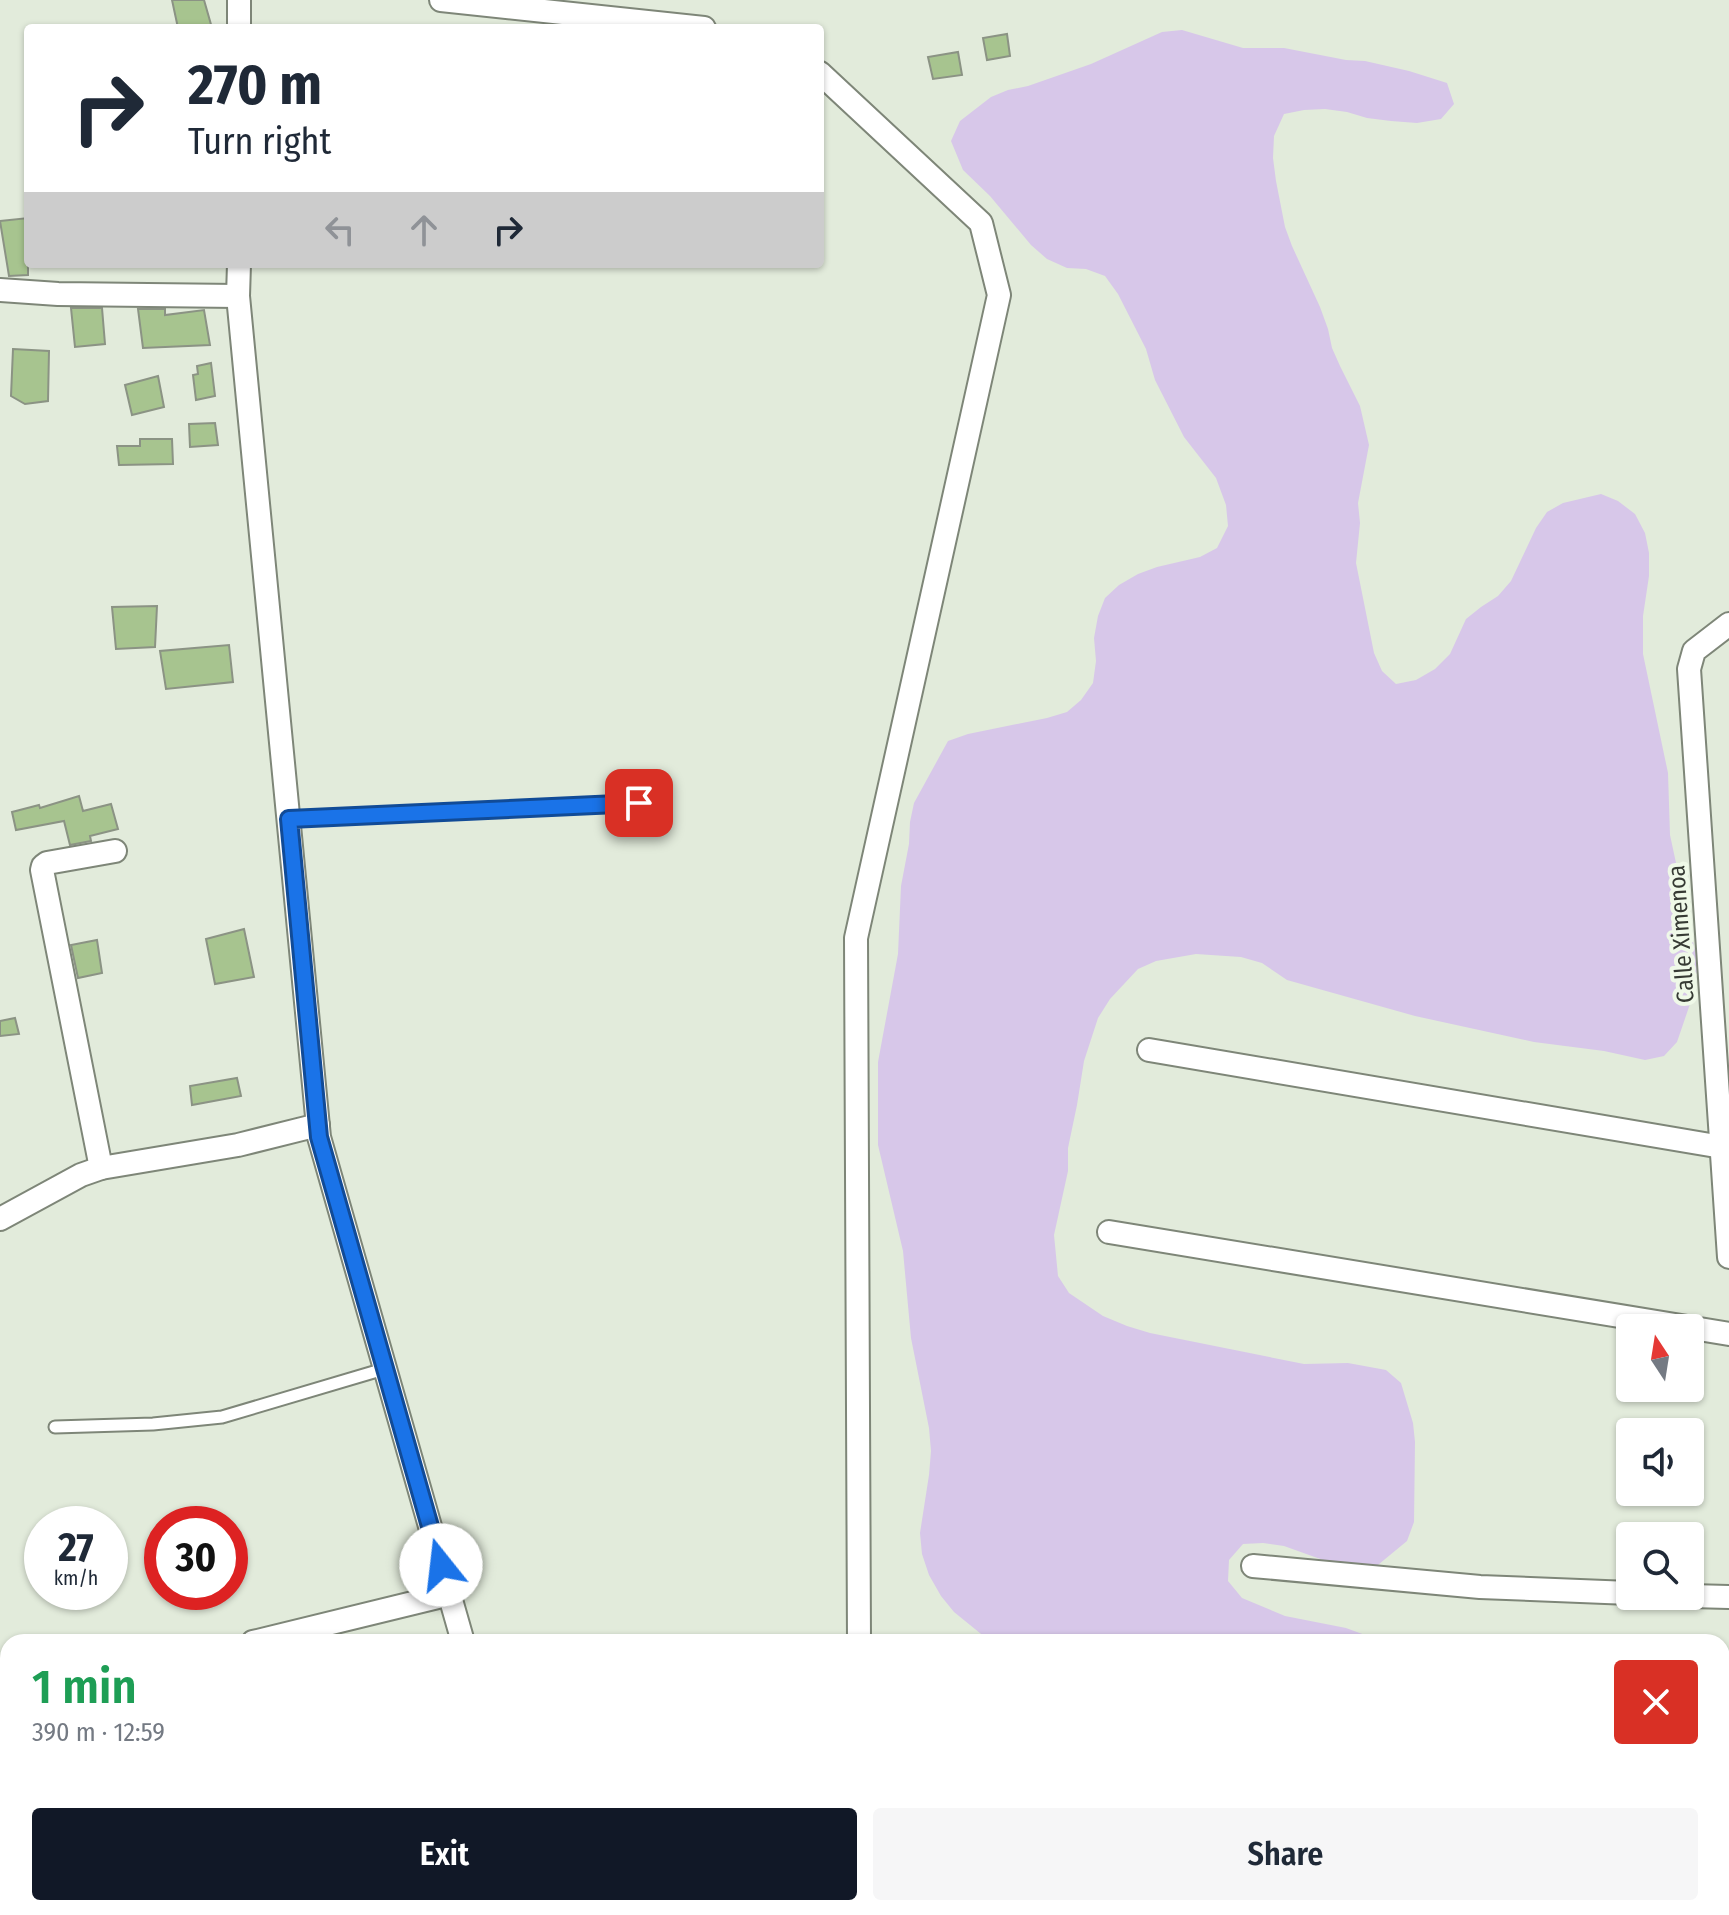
<!DOCTYPE html>
<html lang="en">
<head>
<meta charset="utf-8">
<style>
	body { margin:0; font-family:"Fira Sans Condensed",sans-serif; background:#f6f6f7; color:#1f2937; height:100vh; display:flex; flex-direction:column; font-size:30px; white-space:nowrap }
	* { box-sizing:border-box; margin:0 }
	p { font-size:26px; color:#747a83 }
	.icon { flex:none; width:44px; height:44px; fill:none; stroke:currentColor; stroke-width:2; stroke-linecap:round; stroke-linejoin:round }
	.map { position:relative; flex:1; overflow:hidden }
	.sheet { position:absolute; left:0px; top:1634px; width:1730px; height:282px; display:flex; flex-direction:column; background:#fff; border-radius:24px 24px 0 0; box-shadow:0 2px 6px #0004 }
	.sheet>* { flex:none }
	.guide { position:absolute; left:24px; top:24px; width:800px; height:244px; border-radius:8px; box-shadow:0 2px 6px #0004; background:#fff; color:#1f2937; overflow:hidden }
	.needle { width:52px; rotate:348deg }
	.tools { position:absolute; left:1616px; top:1314px; display:grid; gap:16px }
	.tools a { display:grid; place-items:center; width:88px; height:88px; border-radius:8px; background:#fff; box-shadow:0 2px 6px #0004; font-size:40px }
	.speed { position:absolute; left:24px; top:1506px; display:flex; gap:16px; font-size:40px; font-weight:700; text-align:center }
	.speed>* { display:grid; place-content:center; width:104px; height:104px; border-radius:50%; background:#fff; box-shadow:0 2px 6px #0004; line-height:1 }
	.speed small { font-size:20px; font-weight:400 }
	.speed .limit { border:12px solid #d22; background:#fff; color:#111 }
	.pin { position:absolute; display:grid; place-items:center; width:68px; height:68px; color:#fff; margin:-34px; border-radius:16px; box-shadow:0 4px 12px #0006 }
	.me { position:absolute; width:88px; margin:-44px; rotate:344deg; stroke-linejoin:round; filter:drop-shadow(0 0 6px #0008) }
	.turn { display:flex; align-items:center; gap:28px; height:168px; padding:0 32px; font-size:36px }
	.turn .icon { width:104px; height:104px; stroke-width:2.5 }
	.turn b { display:block; font-size:56px; line-height:68px }
	.lanes { display:flex; align-items:center; height:76px; padding:0 32px; background:#0003; justify-content:center; gap:40px; direction:ltr }
	.lanes .off { opacity:.35 }
	.round { display:grid; place-items:center; flex:none; width:84px; height:84px; border-radius:8px; background:#f6f6f7 }
	.head { display:flex; align-items:center; justify-content:space-between; height:136px; padding:0 32px }
	h1 { font-size:48px; font-weight:600; line-height:60px; color:#1e9e55 }
	.action { display:flex; gap:16px; margin-top:auto; padding:16px 32px }
	.action a { flex:1; height:92px; border-radius:8px; background:#111827; color:#fff; font-size:32px; font-weight:600; line-height:92px; text-align:center }
	.action a+a { background:#f6f6f7; color:#1f2937 }
	.map>svg:first-child { display:block }
	.green { fill:#d7c7e9 }
	.building { fill:#a7c48f; stroke:#8b9384; stroke-width:2 }
	.lines { fill:none; stroke-linecap:round; stroke-linejoin:round }
	.lane-casing { stroke:#7e8678; stroke-width:15 }
	.street-casing { stroke:#7e8678; stroke-width:26 }
	.lane { stroke:#fff; stroke-width:11 }
	.street { stroke:#fff; stroke-width:22 }
	.route-casing { stroke:#114b97; stroke-width:20 }
	.route { stroke:#1a73e8; stroke-width:14 }
	.labels { text-anchor:middle; stroke-width:8; stroke-linejoin:round; paint-order:stroke }
	.street-label { font-size:24px; fill:#363a34; stroke:#eff9e8 }
</style>
</head>
<body>
<div class="map">
<svg width="1729" height="1915" viewBox="0 0 1729 1915">
	<rect width="100%" height="100%" fill="#e2ebdb"/>
	<path class="green" d="M1182,30l61,18h41l62,12 19,1 44,10 38,12 7,21 -13,15 -24,4 -26,-2 -24,-3 -20,-6 -22,-3 -21,1 -20,4 -10,22 -1,22 3,23 9,46 7,19 28,61 8,22 4,19 8,18 20,40 9,39 -11,58 2,20 -4,40 18,90 8,18 14,13 20,-4 19,-11 15,-15 16,-35 15,-12 17,-11 13,-15 25,-53 11,-16 16,-9 38,-9 17,7 17,13 10,19 4,20v23l-6,40v38l25,119 2,62 28,130 -8,39 -13,38 -13,14 -19,4 -41,-9 -70,-9 -119,-26 -128,-36 -25,-17 -21,-6 -45,-3 -40,7 -18,8 -28,30 -12,19 -14,43 -7,44 -9,43v23l-14,64 4,41 11,17 34,23 24,10 23,7 154,31 44,-1 38,7 15,13 12,40 2,19 -1,80 -7,19 -34,28 -22,1 -67,-24 -21,-3 -20,1 -14,16 -1,21 14,17 43,18 61,12 19,7 9,7h-383l-37,-30 -13,-16 -12,-21 -7,-21 -2,-21 9,-58 2,-24 -2,-23 -18,-90 -8,-87 -25,-106v-83l20,-108 3,-68 8,-42 1,-22 4,-19 34,-62 20,-7 79,-16 20,-6 14,-12 12,-17 3,-22 -2,-23 4,-22 7,-18 14,-13 19,-11 19,-7 43,-10 17,-9 11,-22 -2,-21 -10,-27 -32,-41 -29,-57 -9,-31 -28,-55 -13,-18 -19,-7 -19,-1 -20,-9 -16,-14 -41,-49 -27,-26 -12,-29 9,-20 31,-24 17,-7 20,-4 63,-22 71,-32z"/>
	<g class="building">
		<path d="M172,0h32l8,28h-34z"/>
		<path d="M1007,34l3,22 -23,4 -4,-22z"/>
		<path d="M958,52l4,23 -29,4 -5,-22z"/>
		<path d="M28,218v57l-19,1 -9,-55z"/>
		<path d="M71,308h31l3,36 -30,3z"/>
		<path d="M138,309h27v6l39,-5 6,35 -67,3z"/>
		<path d="M13,349l36,2 -1,50 -23,3 -14,-8z"/>
		<path d="M211,363l4,33 -19,4 -3,-25 5,-1 -1,-8z"/>
		<path d="M158,376l6,31 -32,8 -7,-30z"/>
		<path d="M215,423l3,22 -28,2 -1,-23z"/>
		<path d="M140,439h32l1,25 -54,1 -2,-19h23z"/>
		<path d="M157,606l-2,41 -39,2 -4,-42z"/>
		<path d="M229,645l4,37 -67,7 -6,-38z"/>
		<path d="M79,796l4,15 28,-7 7,25 -28,7 1,5 -21,4 -6,-24 -48,9 -4,-18 27,-7 1,3z"/>
		<path d="M244,929l10,48 -39,7 -9,-45z"/>
		<path d="M97,940l5,33 -24,5 -7,-33z"/>
		<path d="M15,1018l4,16 -19,2v-15z"/>
		<path d="M237,1078l4,18 -49,9 -2,-19z"/>
	</g>
	<g class="lines">
		<defs>
			<g id="lane">
				<path d="M289,819l350,-16"/>
				<path d="M55,1427l98,-3 69,-7 162,-48"/>
			</g>
			<g id="street">
				<path d="M239,0v28"/>
				<path d="M441,0l263,28"/>
				<path d="M820,73l161,150 18,72 -143,643 3,704"/>
				<path d="M239,264l-1,32 81,841 144,505"/>
				<path d="M0,290l58,4 180,2"/>
				<path d="M1729,624l-35,27 -5,18 40,588"/>
				<path d="M115,851l-68,12 -4,3 -1,4 59,298 137,-23 80,-20"/>
				<path d="M1149,1050l573,97"/>
				<path d="M0,1219l81,-44 20,-7"/>
				<path d="M1109,1232l620,102"/>
				<path d="M1253,1566l227,21 150,6"/>
				<path d="M1690,1596l39,1"/>
				<path d="M253,1642l197,-48"/>
				<path d="M1722,1853h7"/>
				<path d="M640,1908l12,7"/>
				<path d="M855,1908v7"/>
				<path d="M495,1915l3,-7"/>
			</g>
		</defs>
		<use href="#lane" class="lane-casing"/>
		<use href="#street" class="street-casing"/>
		<use href="#lane" class="lane"/>
		<use href="#street" class="street"/>
	</g>
	<g class="lines">
		<defs>
			<path id="route" d="M441,1565l-122,-428 -30,-318 350,-16"/>
		</defs>
		<use href="#route" class="route-casing"/>
		<use href="#route" class="route"/>
	</g>
	<g class="labels">
		<g class="street-label">
			<text transform="translate(1681 934) rotate(-94)" y="8">Calle Ximenoa</text>
		</g>
	</g>
</svg>
<div class="tools">
<a><svg class="needle" viewBox="-14 -14 28 28"><path d="M0-13l5 13h-10z" fill="#e53935"/><path d="M0 13l5-13h-10z" fill="#747a83"/></svg></a>
<a><svg class="icon" aria-label="sound" viewBox="0 0 24 24"><path d="M4 9h4l5-4v14l-5-4H4zM17 9q2 3 0 6"/></svg></a>
<a><svg class="icon" aria-label="search" viewBox="0 0 24 24"><circle cx="10" cy="10" r="6"/><path d="M15 15l6 6"/></svg></a>
</div>
<div class="speed"><div>27<small>km/h</small></div><div class="limit">30</div></div>
<div class="pin" style="left:639px;top:803px;background:#d93025"><svg class="icon" aria-label="arrive" viewBox="0 0 24 24"><path d="M6 21V4h12l-3 4 3 4H6"/></svg></div>
<svg class="me" style="left:441px;top:1565px" viewBox="-20 -20 40 40"><circle r="19" fill="#fff"/><path d="M0-13L10 11 0 6-10 11z" fill="#1a73e8"/></svg>
<div class="guide">
<div class="turn"><svg class="icon" aria-label="right" viewBox="0 0 24 24"><path d="M7 20v-9h11M14 6l5 5-5 5"/></svg><div><b>270 m</b>Turn right</div></div>
<div class="lanes"><svg class="icon off" aria-label="left" viewBox="0 0 24 24"><path d="M17 20v-9H6M10 6l-5 5 5 5"/></svg><svg class="icon off" aria-label="ahead" viewBox="0 0 24 24"><path d="M12 20V5M6 11l6-6 6 6"/></svg><svg class="icon" aria-label="right" viewBox="0 0 24 24"><path d="M7 20v-9h11M14 6l5 5-5 5"/></svg></div>
</div>
<section class="sheet">
<div class="head"><div><h1>1 min</h1><p>390 m · 12:59</p></div><a class="round" style="background:#d93025;color:#fff"><svg class="icon" aria-label="close" viewBox="0 0 24 24"><path d="M6 6l12 12M18 6L6 18"/></svg></a></div>
<div class="action"><a>Exit</a><a>Share</a></div>
</section>
</div>
</body>
</html>
